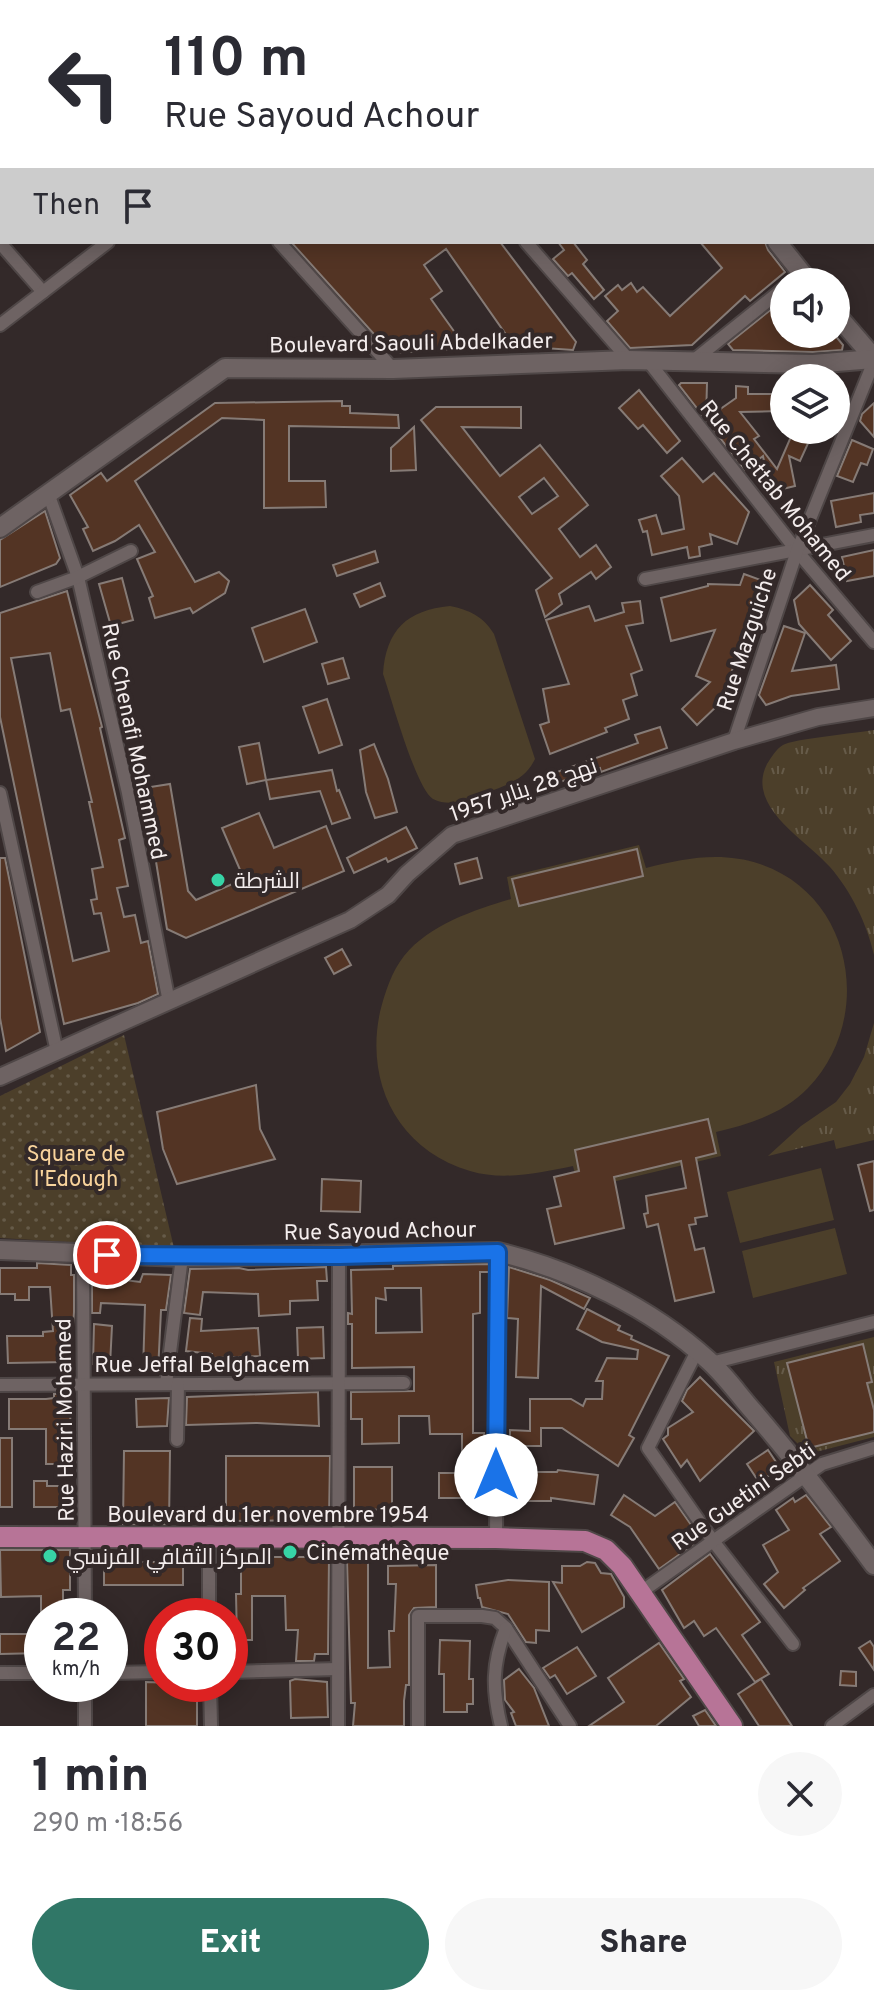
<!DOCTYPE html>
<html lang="en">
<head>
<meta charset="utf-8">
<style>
	body { margin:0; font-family:Overpass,Cairo,sans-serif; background:#f7f7f7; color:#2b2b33; height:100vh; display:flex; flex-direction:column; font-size:30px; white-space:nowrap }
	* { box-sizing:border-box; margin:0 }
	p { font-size:26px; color:#7c7c81 }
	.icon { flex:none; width:44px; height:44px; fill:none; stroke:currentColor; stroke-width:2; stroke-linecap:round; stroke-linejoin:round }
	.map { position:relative; height:1726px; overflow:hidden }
	.panel { display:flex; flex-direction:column; background:#fff; flex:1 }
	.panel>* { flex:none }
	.guide { position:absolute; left:0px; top:0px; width:874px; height:244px; box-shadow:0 4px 20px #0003; background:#fff; color:#2b2b33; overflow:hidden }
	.controls { position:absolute; left:770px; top:268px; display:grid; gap:16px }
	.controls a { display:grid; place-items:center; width:80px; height:80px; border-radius:50%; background:#fff; box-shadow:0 4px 20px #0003; font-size:40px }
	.speed { position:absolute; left:24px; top:1598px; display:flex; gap:16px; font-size:40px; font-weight:700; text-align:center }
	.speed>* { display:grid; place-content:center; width:104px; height:104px; border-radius:50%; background:#fff; box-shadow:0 4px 20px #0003; line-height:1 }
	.speed small { font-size:20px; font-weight:400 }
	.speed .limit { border:12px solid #d22; background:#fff; color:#111 }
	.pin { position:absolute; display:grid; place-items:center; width:68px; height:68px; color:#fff; margin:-34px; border:4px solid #fff; border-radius:50%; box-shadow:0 2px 8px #0007 }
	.me { position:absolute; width:88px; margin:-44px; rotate:0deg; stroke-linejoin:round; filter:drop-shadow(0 0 6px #0008) }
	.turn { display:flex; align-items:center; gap:28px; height:168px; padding:0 32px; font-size:36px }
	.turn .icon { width:104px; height:104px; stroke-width:2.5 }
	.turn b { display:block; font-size:56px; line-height:68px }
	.then { display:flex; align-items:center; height:76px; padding:0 32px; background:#0003; gap:16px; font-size:30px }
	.round { display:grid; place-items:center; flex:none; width:84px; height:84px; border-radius:42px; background:#f7f7f7 }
	.summary { display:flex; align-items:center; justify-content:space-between; height:136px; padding:0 32px }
	h1 { font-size:48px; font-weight:800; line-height:60px }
	.button { display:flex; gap:16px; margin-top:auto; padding:16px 32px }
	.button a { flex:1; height:92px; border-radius:48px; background:#307767; color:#fff; font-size:32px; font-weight:800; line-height:92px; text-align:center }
	.button a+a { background:#f7f7f7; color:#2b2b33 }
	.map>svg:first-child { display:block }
	.grass { fill:#4c3f2a }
	.park { fill:url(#park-tufts) }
	.garden { fill:url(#garden-dots) }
	.building { fill:#533424; stroke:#867b76; stroke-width:2; fill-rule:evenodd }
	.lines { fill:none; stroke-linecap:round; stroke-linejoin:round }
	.minor-casing { stroke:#4f4747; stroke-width:16 }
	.tertiary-casing { stroke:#4f4747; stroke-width:20 }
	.secondary-casing { stroke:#4f4747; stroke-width:22 }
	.primary-casing { stroke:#4f4747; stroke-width:24 }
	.minor { stroke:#6e6363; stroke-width:12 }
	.tertiary { stroke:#6e6363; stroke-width:16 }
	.secondary { stroke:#6e6363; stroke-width:18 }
	.primary { stroke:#b77497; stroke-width:20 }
	.route-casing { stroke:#114b97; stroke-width:20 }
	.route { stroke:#1a73e8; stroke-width:14 }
	.poi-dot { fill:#37d4a6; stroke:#332929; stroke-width:3 }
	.labels { text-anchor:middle; stroke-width:8; stroke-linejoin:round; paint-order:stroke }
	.street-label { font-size:22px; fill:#f4eded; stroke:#332929 }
	.poi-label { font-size:22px; fill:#f4eded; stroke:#332929; text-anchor:start }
	.park-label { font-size:22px; fill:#f8d39c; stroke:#332929 }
</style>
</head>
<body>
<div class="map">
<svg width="874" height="1726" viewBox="0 0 874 1726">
	<defs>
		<pattern id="park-tufts" width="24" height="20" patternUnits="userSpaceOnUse" patternTransform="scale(2)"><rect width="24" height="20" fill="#4c3f2a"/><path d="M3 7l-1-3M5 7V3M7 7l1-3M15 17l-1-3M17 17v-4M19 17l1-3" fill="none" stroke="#665b49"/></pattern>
		<pattern id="garden-dots" width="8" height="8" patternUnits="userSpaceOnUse" patternTransform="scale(2)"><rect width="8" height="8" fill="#4c3f2a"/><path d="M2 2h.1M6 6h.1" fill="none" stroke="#665b49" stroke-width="1.8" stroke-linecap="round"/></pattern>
	</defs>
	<rect width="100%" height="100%" fill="#332929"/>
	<g class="grass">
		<path d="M450,606c19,4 33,10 44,28l41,125c-10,21 -28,26 -49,34 -17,6 -35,15 -53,6 -17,-10 -42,-102 -50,-125 3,-44 24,-64 67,-68z"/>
		<path d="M639,845l7,23c38,-10 76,-17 114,-4 95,32 114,156 48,224 -25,26 -59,36 -92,44l5,24 -142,34 -6,-24c-34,7 -70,15 -103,5 -73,-22 -105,-89 -90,-159 5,-20 12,-41 24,-56 26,-32 71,-46 107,-57l-4,-22z"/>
		<path d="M821,1168l13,52 -94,23 -13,-51z"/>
		<path d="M835,1228l12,46 -94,24 -11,-47z"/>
	</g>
	<g class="park">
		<path d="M874,730v225c-7,-31 -23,-64 -44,-88 -22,-26 -85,-60 -63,-103 4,-6 9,-15 16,-19 9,-6 75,-12 91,-15z"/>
		<path d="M874,1023v117l-38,9 -2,-9 -66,16 33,-30 35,-24 14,-18 14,-27z"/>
		<path d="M874,1337v100l-66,17 -18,-18 -16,-74z"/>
	</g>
	<path class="garden" d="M124,1035l50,213 -174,-10v-142z"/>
	<g class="building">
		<path d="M291,242h209l76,100 -3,8 -59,-4 -68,-97 -22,16 18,26 -11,8 35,49 -75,5z"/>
		<path d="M558,242h15l14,18 -4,4 21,26 -10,9 -22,-26 -4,3 -15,-17 11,-9z"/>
		<path d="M700,242h65l3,8 17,22 -35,29 -5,-5 -53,49 -62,3 -23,-27 11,-10 -13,-15 13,-11 4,5 9,-7 6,9 6,-5 27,29 52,-48z"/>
		<path d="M783,300l1,34h50l9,11 -1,5 -29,2 -80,-2 -5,-6z"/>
		<path d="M681,383h26l-1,36 30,-21v-12l12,1v7h31v17l-39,1 19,24 -5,3 23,30 16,-37 17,7 -10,22 -11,-5 6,30 -25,6 -7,-36 -18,14 -66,-85z"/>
		<path d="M639,390l41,51 -13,12 -24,-28 -5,4 -19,-21z"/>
		<path d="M342,401v5h8v7l48,2 1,13 -110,-2v55h36l1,26 -62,1v-88l-42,-2 -87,63 60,101 24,-10 10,9 -4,12 -32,20 -3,-5 -35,10 -6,-20 4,-2 -16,-37 18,-7 -16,-27 -24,16 -22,10 -10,-22 5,-2 -18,-32 31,-22 6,8 108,-78z"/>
		<path d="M874,403v34l-14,-16 2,-7z"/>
		<path d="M436,407h85v21l-59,-1 38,49 40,-31 48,60 -29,24 21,28 16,-12 15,22 -15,12 -5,-7 -32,22 3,10 -17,13 -9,-27 16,-12 -131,-158zM544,478l14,18 -26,18 -13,-17z"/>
		<path d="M414,427l2,43 -25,1v-23z"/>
		<path d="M852,440l21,9 -6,16 -6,-2 -8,19 -16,-6z"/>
		<path d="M682,458l21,24 11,-9 35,39 -12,32 -27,-10 2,10 -13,3 1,9 -11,2 -2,-11 -35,8 -5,-24 -4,1 -4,-12 17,-5 6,19 22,-5 -5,-33 -18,-20z"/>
		<path d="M874,493v20l-14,2 1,7 -25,5 -5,-26z"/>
		<path d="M45,511l15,47 -4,6 -56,23v-47z"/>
		<path d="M874,550v26l-27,5 -5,-24z"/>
		<path d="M375,551l3,11 -41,14 -4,-11z"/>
		<path d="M744,574l22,8 -47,122 -22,21 -15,-16 28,-27 -14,-6 19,-46 -44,11 -10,-43 47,-12v-2l32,1z"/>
		<path d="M122,578l11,42 -22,6 -12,-42z"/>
		<path d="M380,583l5,13 -25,11 -6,-13z"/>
		<path d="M810,585l23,25 -5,5 23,26 -20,19 -32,-36 -5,-24z"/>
		<path d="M67,591l35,136 -2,1 25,110 -6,2 9,46 -11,2 7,29 11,-2 6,28 7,-2 10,53 -20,9 -74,21 -64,-307v-104zM50,653l11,58 9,-2 22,93h-3l14,65 -11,2 5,30 -6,1 3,14 7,-1 8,38 -36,10 -62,-303z"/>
		<path d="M640,601l3,22 -17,3 16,44 -11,4 6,21 -14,5 6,19 -24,9 2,4 -57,22 -10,-29 9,-3 -6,-33 26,-5 -23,-64 43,-14 6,15 29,-9 -2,-9z"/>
		<path d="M305,609l12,33 -53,20 -12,-34z"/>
		<path d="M784,626l21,7 -13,38 44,-6 3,24 -48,7 -25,9 -7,-10z"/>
		<path d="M343,658l6,20 -21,6 -6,-20z"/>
		<path d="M327,699l15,46 -23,8 -16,-46z"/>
		<path d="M660,727l7,21 -66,24 -1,-4 -40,14 -3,-10 81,-29 -3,-8z"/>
		<path d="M259,743l7,37 -19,4 -8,-37z"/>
		<path d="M374,744l14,35 9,33 -22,6 -9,-26 -6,-42z"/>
		<path d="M332,770l5,21 2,-1 11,28 -18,6 -12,-33 -50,8 -4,-19z"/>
		<path d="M170,784l18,107 8,9 48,-21 -22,-51 37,-15 15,35 52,-22 18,45 -158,67 -19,-9 -23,-141z"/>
		<path d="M406,827l11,21 -29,14 -2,-4 -32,15 -7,-15z"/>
		<path d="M637,849l6,27 -124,30 -7,-27z"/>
		<path d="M0,858h5l35,174 -34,19 -6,-33z"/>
		<path d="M477,858l5,20 -22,6 -5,-20z"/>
		<path d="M342,949l9,16 -17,9 -9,-16z"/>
		<path d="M256,1085l4,44 15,30 -98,25 -14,-35 -6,-37z"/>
		<path d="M708,1119l8,34 -20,5 11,58 -12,2 1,6 -7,1 6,25 9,-2 10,44 -39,9 -17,-77 -11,3 -3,-13 4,-1 -2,-17 40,-8 -5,-27 -67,16 10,51 -69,16 -8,-35 14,-3 -7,-29 25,-6 -4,-21z"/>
		<path d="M874,1161v49l-4,1 -12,-46z"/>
		<path d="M322,1179l39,2 -1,31 -39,-1z"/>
		<path d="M37,1263l34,2v10h3v37l-1,15 -8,1 2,34 -59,1 -1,-27h36v-4l10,-1 -3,-44h-21v13h-14v-6h-15v-26h37z"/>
		<path d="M489,1264v8h-9v41l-7,1v119h11l1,26h-12l1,39h-35v-25h23v-39h-32l-1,-18h-30v27l-37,1v-25h-11v-27l63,-1v-24l-62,1v-44h-4v-11l4,1 -1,-44 42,-1v-3zM385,1288h36l1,44 -46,1v-35l10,2z"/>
		<path d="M326,1267l1,14h-10l1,19 -28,1v13l-31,2 -1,-22 -55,-2 -3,23 -16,-2 6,-44 49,-1 9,2z"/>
		<path d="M509,1267l41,13 40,18 -6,11 -43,-23 -3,92 -22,-1 2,-58 -11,-1z"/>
		<path d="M143,1274l28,1 -5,35h-5l-3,62h-15l2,-67 -44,-2 -1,10h-8v-37l48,6z"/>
		<path d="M587,1309l33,17 -2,4 14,6 -1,3 38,17 -40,79 5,3 -16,28 -56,-38h-21v18h-15v26h31l1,-2 40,5 -4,29 -43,-6v3h-29v-24h-12v-47l20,1v-32h41l12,7 3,-7h16l1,-18h-7l11,-23 30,1 1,-9 -36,-8 -25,-13z"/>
		<path d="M190,1318l12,1 -1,12 57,-3 2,28 -48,2v-4l-26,-3z"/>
		<path d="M94,1324l18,2 -2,39 -17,-1z"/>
		<path d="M323,1327l1,31 -26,1 -1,-31z"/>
		<path d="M863,1344l9,38 -5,1 7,27v22l-65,16 -22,-85z"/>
		<path d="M700,1377l54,54 -54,50 -13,-21 -6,7 -18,-28 5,-4v-7l25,-16 -11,-11 5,-11z"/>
		<path d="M318,1392l1,34 -62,-3 -71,2 1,-28z"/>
		<path d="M54,1394h17l-2,70h-23v-35h-37v-30h37l8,-1z"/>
		<path d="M169,1398l-2,28 -30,1 -1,-28z"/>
		<rect x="0" y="1438" width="12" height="69"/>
		<path d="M768,1450l12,18 -21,14 -12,-18z"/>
		<path d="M124,1451h46l-1,73h-46z"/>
		<path d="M226,1456h104l-1,64 -103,1z"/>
		<path d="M354,1467h38v43l-38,-1z"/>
		<path d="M34,1481h13v5h22v21h-35z"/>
		<path d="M624,1495l31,21 20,-14 26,37 -42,30 -29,-42 -19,-12z"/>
		<path d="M806,1495l25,32 -11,7 20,27 -37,27 2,2 -21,18 -20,-24 14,-12 -15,-27 26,-15 -13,-20 17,-12 2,4z"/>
		<path d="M0,1550h70v40h-7v26h-22v-20l-40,1z"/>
		<path d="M710,1554l50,68 -18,13 27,39 -14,8 -39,-54 -12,8 -10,-15 -10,7 -22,-38z"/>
		<path d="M241,1557h88l-1,97h-13l-1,7h-18l2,-31h-12l-1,-34h-33v44h-15l-1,-46h5z"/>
		<path d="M347,1561l21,1v106l22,-1 -1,-36h5l2,-47h-8v-18l48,-1v42l-22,1 -5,7v70h-3l-2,16v25h-51l2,-23h-4z"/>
		<rect x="104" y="1562" width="79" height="23"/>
		<path d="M587,1562l8,1 6,10 10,1 13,23v10l-42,25 -29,-50 9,1v-17h18z"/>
		<path d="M508,1580l41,2v49l-13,-1v13l-10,-1 -18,-28 -26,-7 -2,-9h-2l-2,-13z"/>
		<path d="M30,1629h12v24l-42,1v-20h30z"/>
		<path d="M440,1640l30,1 -1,38h4v25h-6v8h-23v-38h-5z"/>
		<path d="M870,1641l4,6v23l-15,-22z"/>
		<path d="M659,1643l25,36 -4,2 11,16 -35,29h-67l35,-24 -16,-24z"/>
		<path d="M577,1647l19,29 -29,18 -12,-19 -5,3 -7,-10z"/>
		<path d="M519,1669l15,19 15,38h-33l-5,-13 3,-1 -9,-12 -1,-20z"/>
		<path d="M841,1671l15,1v14l-16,-1z"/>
		<path d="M295,1679l32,3 1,35 -37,1 -1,-37z"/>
		<path d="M761,1679l31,47h-33l-21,-32z"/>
		<path d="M146,1682l51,2v42h-51z"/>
		<path d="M705,1710l11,16h-17l-6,-10z"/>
	</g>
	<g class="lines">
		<defs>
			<g id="minor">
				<path d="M63,0l2,2"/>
				<path d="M400,0l2,2"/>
				<path d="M161,2l3,-2"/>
				<path d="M815,2l4,-2"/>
				<path d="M872,90l2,-2"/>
				<path d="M0,149l2,-2"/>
				<path d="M279,242l114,127"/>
				<path d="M526,242l103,118"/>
				<path d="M0,243l43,49"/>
				<path d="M0,325l108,-83"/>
				<path d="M693,361l91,-73"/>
				<path d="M649,362l148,189 77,91"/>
				<path d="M48,493l30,84 50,216 41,209"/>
				<path d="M645,579l229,-44"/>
				<path d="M37,592l41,-15 53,-26"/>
				<path d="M734,741l63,-190 77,-190"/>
				<path d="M0,793l57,259"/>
				<path d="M83,1254l2,362"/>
				<path d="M697,1351l-49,97 65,93 80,103"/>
				<path d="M711,1363l163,-41"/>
				<path d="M166,1384l16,-127"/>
				<path d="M0,1385l404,-2"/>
				<path d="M177,1440l1,-56"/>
				<path d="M209,1537v79"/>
				<path d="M496,1538l2,-286"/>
				<path d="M641,1592l181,-128 52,-16"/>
				<path d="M230,1672l107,-3"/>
				<path d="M0,1673h42"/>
				<path d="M110,1673l52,-1"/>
				<path d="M85,1684v42"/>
				<path d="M210,1684l1,42"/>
				<path d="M338,1726l1,-470"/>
				<path d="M418,1726v-110h64l13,2 11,10 64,98"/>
				<path d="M501,1726c-9,-37 -9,-62 5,-98"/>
				<path d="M832,1726l42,-31"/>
			</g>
			<path id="tertiary" d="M0,1077l350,-157 38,-25 19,-21 45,-39 282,-94 84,-24 56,-9"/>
			<g id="secondary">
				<path d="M585,0l2,2"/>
				<path d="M777,242l32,40"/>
				<path d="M836,314l38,44"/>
				<path d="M0,528l225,-160 168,1 236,-9 184,4 61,-5"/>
				<path d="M0,1250l182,7 316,-5c75,18 153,56 210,108 17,15 30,34 45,51 43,50 82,101 121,154"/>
			</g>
			<path id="primary" d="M0,1537l496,1 89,3 21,9 16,16 110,160"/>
		</defs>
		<use href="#minor" class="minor-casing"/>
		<use href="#tertiary" class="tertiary-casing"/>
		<use href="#secondary" class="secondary-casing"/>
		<use href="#primary" class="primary-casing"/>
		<use href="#minor" class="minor"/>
		<use href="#tertiary" class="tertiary"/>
		<use href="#secondary" class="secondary"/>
		<use href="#primary" class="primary"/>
	</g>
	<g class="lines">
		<defs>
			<path id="route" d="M107,1255l232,1 159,-4 -2,223"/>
		</defs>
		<use href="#route" class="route-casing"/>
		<use href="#route" class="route"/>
	</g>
	<g class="poi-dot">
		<circle cx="218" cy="880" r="8"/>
		<circle cx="290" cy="1552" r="8"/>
		<circle cx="50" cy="1556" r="8"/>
	</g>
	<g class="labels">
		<g class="street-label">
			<text transform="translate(411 342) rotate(-1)" y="8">Boulevard Saouli Abdelkader</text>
			<text transform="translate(776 490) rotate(51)" y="8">Rue Chettab Mohamed</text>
			<text transform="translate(746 639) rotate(-72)" y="8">Rue Mazguiche</text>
			<text transform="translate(135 741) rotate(78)" y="8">Rue Chenafi Mohammed</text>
			<text transform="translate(523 789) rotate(-19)" y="8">نهج 28 يناير 1957</text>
			<text transform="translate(380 1230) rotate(-1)" y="8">Rue Sayoud Achour</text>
			<text x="202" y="1372">Rue Jeffal Belghacem</text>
			<text transform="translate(64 1420) rotate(-91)" y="8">Rue Haziri Mohamed</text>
			<text transform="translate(743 1496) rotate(-35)" y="8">Rue Guetini Sebti</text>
			<text x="268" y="1522">Boulevard du 1er novembre 1954</text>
		</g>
		<g class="poi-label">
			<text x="234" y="888">الشرطة</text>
			<text x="306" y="1560">Cinémathèque</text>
			<text x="66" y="1564">المركز الثقافي الفرنسي</text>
		</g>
		<g class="park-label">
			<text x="76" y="1161">Square de<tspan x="76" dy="25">l'Edough</tspan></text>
		</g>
	</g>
</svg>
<div class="controls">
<a><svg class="icon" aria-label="sound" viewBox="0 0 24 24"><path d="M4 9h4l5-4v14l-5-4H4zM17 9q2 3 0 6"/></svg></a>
<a><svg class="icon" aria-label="layers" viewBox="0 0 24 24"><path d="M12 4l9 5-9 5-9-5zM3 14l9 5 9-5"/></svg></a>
</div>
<div class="speed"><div>22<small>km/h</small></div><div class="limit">30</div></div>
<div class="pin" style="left:107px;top:1255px;background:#d93025"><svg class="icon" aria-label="arrive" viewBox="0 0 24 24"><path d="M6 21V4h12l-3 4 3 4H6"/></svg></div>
<svg class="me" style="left:496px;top:1475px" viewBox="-20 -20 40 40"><circle r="19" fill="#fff"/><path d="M0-13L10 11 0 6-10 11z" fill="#1a73e8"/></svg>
<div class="guide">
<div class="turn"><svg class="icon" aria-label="left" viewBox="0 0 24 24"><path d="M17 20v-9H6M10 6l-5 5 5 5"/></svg><div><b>110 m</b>Rue Sayoud Achour</div></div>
<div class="then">Then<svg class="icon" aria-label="arrive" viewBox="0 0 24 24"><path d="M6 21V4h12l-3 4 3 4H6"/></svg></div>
</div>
</div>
<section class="panel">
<div class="summary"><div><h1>1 min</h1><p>290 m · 18:56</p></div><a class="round"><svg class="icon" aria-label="close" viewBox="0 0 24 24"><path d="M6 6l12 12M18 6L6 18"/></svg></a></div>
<div class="button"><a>Exit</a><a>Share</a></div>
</section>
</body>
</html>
